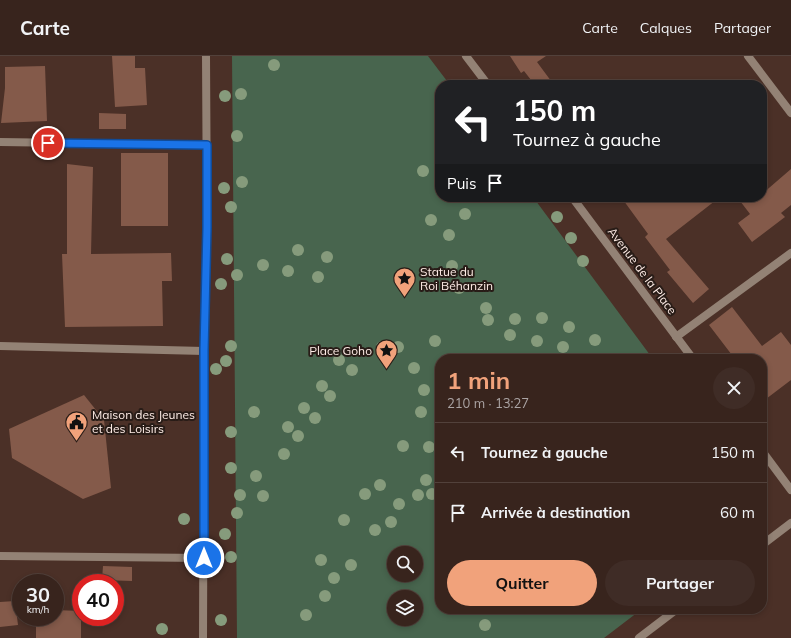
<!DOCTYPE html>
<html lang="fr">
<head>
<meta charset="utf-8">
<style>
	body { margin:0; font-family:Mulish,sans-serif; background:#3f2c26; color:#f1f3f6; height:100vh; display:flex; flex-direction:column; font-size:15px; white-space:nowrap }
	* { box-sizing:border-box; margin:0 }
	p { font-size:13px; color:#aba4a4 }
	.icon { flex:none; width:22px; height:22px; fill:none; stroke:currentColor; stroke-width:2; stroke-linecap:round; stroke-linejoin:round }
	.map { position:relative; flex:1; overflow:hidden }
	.details { position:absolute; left:435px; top:298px; width:332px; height:260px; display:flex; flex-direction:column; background:#38241d; border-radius:16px; box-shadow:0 2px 6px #0003,0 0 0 1px #52413b }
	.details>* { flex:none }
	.guide { position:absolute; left:435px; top:24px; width:332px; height:122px; border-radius:16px; box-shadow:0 2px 6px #0003,0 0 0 1px #52413b; background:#202124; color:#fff; overflow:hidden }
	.tools { position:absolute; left:387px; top:490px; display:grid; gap:8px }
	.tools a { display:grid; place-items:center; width:36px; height:36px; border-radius:50%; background:#38241d; box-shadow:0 2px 6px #0003,0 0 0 1px #52413b; font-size:20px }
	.speed { position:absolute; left:12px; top:518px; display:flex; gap:8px; font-size:20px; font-weight:700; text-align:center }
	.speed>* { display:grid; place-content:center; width:52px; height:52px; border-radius:50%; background:#38241d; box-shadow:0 2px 6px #0003,0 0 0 1px #52413b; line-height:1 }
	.speed small { font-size:10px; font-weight:400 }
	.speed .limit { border:6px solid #d22; background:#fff; color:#111 }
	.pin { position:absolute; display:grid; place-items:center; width:34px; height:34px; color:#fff; margin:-17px; border:2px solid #fff; border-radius:50%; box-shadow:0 1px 4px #0007 }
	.me { position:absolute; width:44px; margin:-22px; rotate:0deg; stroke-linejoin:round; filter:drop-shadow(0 0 3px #0008) }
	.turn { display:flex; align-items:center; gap:14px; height:84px; padding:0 12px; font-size:18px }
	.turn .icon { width:52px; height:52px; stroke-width:2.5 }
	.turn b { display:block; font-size:28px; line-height:34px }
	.then { display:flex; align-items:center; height:38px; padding:0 12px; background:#0003; gap:8px; font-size:15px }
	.round { display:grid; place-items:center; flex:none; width:42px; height:42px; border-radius:21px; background:#3f2c26 }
	.overview { display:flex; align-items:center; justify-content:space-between; height:68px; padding:0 12px }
	h1 { font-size:24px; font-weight:700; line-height:30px; color:#f1a27b }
	.button { display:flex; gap:8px; margin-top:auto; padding:8px 12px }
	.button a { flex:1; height:46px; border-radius:24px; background:#f1a27b; color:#111; font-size:16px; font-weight:700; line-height:46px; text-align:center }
	.button a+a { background:#3f2c26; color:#f1f3f6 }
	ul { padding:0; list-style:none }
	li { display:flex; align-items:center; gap:12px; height:60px; padding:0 12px; border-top:1px solid #52413b }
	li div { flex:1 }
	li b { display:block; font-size:15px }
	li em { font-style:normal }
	header { display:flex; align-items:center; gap:24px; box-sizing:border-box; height:56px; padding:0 20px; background:#38241d; border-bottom:1px solid #52413b }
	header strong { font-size:19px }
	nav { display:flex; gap:22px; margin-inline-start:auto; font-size:14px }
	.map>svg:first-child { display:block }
	.green { fill:#48654e; fill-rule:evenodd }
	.building { fill:#845a4a }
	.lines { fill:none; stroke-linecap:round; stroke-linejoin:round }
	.minor { stroke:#938275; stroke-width:8 }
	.tertiary { stroke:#938275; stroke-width:8 }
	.tree { fill:#869b7c }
	.route-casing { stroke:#114b97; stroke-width:10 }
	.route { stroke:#1a73e8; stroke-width:7 }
	.labels { text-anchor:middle; stroke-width:4; stroke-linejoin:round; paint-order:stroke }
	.street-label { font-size:12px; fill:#feece6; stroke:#281c17 }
	.poi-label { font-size:12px; fill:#feece6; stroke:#281c17; text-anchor:start }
</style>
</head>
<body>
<header>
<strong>Carte</strong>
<nav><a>Carte</a><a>Calques</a><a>Partager</a></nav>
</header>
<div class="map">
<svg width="791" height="582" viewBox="0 0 791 582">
	<rect width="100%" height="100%" fill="#4b3027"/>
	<path class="green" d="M232,0h196l22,29h-10v112h93l120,162h-213v250h202l-38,29h-367zM394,497h22v22h-22zM394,541h22v22h-22z"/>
	<g class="building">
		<path d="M112,0h23v12h10l2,37 -32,2z"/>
		<path d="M510,0h36l-9,6 17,23h-19l-11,-14 -3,2z"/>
		<path d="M45,10l2,55 -46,2 4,-35v-21z"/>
		<path d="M99,57l27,1v15h-27z"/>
		<rect x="121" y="97" width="47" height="73"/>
		<path d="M67,108l26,3 -2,87 80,-1 1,28h-10l1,45 -98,1 -3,-73h5z"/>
		<path d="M791,113v36l-10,8 4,4 -33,25 -14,-19 12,-9 -13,-17h25v-3z"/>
		<path d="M621,141h99l-54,42 43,50 -16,14 -26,-31 3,-2 -25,-33 3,-3z"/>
		<path d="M732,251l30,39 19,-14 10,13v35l-29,22v-43h-27l-26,-34z"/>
		<path d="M84,339l20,25 7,68 -28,11 -71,-41 -3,-29z"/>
		<path d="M103,510l29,1v14l-30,-1z"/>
		<path d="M15,545l3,24 -18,2v-25z"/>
		<path d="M55,554l26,1v27h-45v-21h19z"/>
	</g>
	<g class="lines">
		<g class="minor">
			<path d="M748,0l43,57"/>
			<path d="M0,86l207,3"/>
			<path d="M676,281l115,-84"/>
			<path d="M0,290l204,5"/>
			<path d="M762,489l29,-22"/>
			<path d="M0,500l204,2"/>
			<path d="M639,582l38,-29"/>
		</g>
		<g class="tertiary">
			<path d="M466,0l22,29"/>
			<path d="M572,141l121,162"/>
			<path d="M762,395l29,39"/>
			<path d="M203,582l1,-287 3,-123 -1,-172"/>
		</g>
	</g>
	<g class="tree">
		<circle cx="274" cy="9" r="6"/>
		<circle cx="241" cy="38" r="6"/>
		<circle cx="225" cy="40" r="6"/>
		<circle cx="237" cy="80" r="6"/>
		<circle cx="423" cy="115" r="6"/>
		<circle cx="242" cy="126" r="6"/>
		<circle cx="224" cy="132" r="6"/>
		<circle cx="231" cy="151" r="6"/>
		<circle cx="465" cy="158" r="6"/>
		<circle cx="557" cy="161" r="6"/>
		<circle cx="431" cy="164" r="6"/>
		<circle cx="449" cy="179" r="6"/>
		<circle cx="571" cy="182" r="6"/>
		<circle cx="298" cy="194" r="6"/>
		<circle cx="327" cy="201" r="6"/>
		<circle cx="227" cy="203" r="6"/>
		<circle cx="583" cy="205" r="6"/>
		<circle cx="263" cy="209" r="6"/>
		<circle cx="452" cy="210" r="6"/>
		<circle cx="288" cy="215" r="6"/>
		<circle cx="237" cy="219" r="6"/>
		<circle cx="318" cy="221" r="6"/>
		<circle cx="221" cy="228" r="6"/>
		<circle cx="459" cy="232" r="6"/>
		<circle cx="486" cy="252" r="6"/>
		<circle cx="542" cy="262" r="6"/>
		<circle cx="515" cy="263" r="6"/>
		<circle cx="488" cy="264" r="6"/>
		<circle cx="569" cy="271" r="6"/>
		<circle cx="510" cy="279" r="6"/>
		<circle cx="595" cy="284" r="6"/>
		<circle cx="435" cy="285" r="6"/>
		<circle cx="537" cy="285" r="6"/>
		<circle cx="231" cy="290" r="6"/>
		<circle cx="382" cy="291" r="6"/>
		<circle cx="398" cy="291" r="6"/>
		<circle cx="563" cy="291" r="6"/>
		<circle cx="339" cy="304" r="6"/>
		<circle cx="226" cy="305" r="6"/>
		<circle cx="414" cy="312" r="6"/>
		<circle cx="216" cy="313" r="6"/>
		<circle cx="352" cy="314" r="6"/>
		<circle cx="322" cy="330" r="6"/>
		<circle cx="424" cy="334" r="6"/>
		<circle cx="330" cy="340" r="6"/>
		<circle cx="304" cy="352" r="6"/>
		<circle cx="254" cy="356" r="6"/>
		<circle cx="421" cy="356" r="6"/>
		<circle cx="315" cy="362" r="6"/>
		<circle cx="288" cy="371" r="6"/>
		<circle cx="231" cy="376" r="6"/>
		<circle cx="298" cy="380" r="6"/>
		<circle cx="403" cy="390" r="6"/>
		<circle cx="429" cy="391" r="6"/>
		<circle cx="284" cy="398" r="6"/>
		<circle cx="231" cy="412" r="6"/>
		<circle cx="256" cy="420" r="6"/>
		<circle cx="426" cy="424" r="6"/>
		<circle cx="380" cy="429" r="6"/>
		<circle cx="365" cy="438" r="6"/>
		<circle cx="432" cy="438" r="6"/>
		<circle cx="240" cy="439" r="6"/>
		<circle cx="418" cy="439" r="6"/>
		<circle cx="263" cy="440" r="6"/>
		<circle cx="399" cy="448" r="6"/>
		<circle cx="237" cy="457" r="6"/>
		<circle cx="184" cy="463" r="6"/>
		<circle cx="344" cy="464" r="6"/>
		<circle cx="391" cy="466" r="6"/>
		<circle cx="375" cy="474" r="6"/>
		<circle cx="225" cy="478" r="6"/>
		<circle cx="231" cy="501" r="6"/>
		<circle cx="321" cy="504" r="6"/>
		<circle cx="351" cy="509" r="6"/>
		<circle cx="334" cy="522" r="6"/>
		<circle cx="325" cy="540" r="6"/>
		<circle cx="306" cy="559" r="6"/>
		<circle cx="221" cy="564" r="6"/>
		<circle cx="485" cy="569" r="6"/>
		<circle cx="162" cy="573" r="6"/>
	</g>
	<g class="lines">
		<defs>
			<path id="route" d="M48,87l159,2v83l-3,123v207"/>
		</defs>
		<use href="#route" class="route-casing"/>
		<use href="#route" class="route"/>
	</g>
	<defs>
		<symbol id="sight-pin" viewBox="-11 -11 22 30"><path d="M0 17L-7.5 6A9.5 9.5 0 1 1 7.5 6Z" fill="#f1a27b" stroke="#281c17"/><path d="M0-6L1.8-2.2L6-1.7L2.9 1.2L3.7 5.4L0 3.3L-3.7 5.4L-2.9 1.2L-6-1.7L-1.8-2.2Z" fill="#111"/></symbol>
		<symbol id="civic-pin" viewBox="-11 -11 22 30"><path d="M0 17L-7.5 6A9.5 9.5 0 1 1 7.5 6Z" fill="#f1a27b" stroke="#281c17"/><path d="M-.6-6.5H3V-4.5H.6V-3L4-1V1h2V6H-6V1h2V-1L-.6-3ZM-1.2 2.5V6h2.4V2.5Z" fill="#111"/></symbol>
	</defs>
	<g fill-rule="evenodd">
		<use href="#sight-pin" x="392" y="210" width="25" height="34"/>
		<use href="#sight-pin" x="374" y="282" width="25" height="34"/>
		<use href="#civic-pin" x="64" y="354" width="25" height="34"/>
	</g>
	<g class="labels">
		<g class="street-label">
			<text transform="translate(642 215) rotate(53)" y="4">Avenue de la Place</text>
		</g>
		<g class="poi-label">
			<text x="420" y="220">Statue du<tspan x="420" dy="14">Roi Béhanzin</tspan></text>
			<text x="372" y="299" text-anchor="end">Place Goho</text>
			<text x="92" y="363">Maison des Jeunes<tspan x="92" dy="14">et des Loisirs</tspan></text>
		</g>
	</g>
</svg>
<div class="tools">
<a><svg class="icon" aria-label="search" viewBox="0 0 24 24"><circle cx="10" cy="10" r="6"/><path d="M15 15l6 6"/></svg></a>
<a><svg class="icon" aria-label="layers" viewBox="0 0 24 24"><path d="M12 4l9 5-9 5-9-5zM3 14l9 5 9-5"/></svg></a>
</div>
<div class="speed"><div>30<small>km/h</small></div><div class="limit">40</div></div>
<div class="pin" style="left:48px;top:87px;background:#d93025"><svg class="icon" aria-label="arrive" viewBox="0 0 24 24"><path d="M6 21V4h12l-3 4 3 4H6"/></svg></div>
<svg class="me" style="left:204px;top:502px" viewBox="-20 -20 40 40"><circle r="17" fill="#1a73e8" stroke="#fff" stroke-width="3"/><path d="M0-11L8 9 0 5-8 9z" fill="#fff"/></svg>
<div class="guide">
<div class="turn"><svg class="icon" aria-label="left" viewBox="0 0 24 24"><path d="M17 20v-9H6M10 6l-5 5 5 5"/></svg><div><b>150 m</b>Tournez à gauche</div></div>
<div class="then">Puis<svg class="icon" aria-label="arrive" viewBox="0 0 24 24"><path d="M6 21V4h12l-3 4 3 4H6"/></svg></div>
</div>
<section class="details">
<div class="overview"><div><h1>1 min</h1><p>210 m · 13:27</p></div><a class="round"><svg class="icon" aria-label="close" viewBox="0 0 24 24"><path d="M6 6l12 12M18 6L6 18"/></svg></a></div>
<ul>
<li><svg class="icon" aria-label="left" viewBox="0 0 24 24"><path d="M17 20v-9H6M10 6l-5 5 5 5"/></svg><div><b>Tournez à gauche</b></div><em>150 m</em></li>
<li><svg class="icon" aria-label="arrive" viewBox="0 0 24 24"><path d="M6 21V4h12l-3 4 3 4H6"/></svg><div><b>Arrivée à destination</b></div><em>60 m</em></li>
</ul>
<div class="button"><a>Quitter</a><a>Partager</a></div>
</section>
</div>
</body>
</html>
